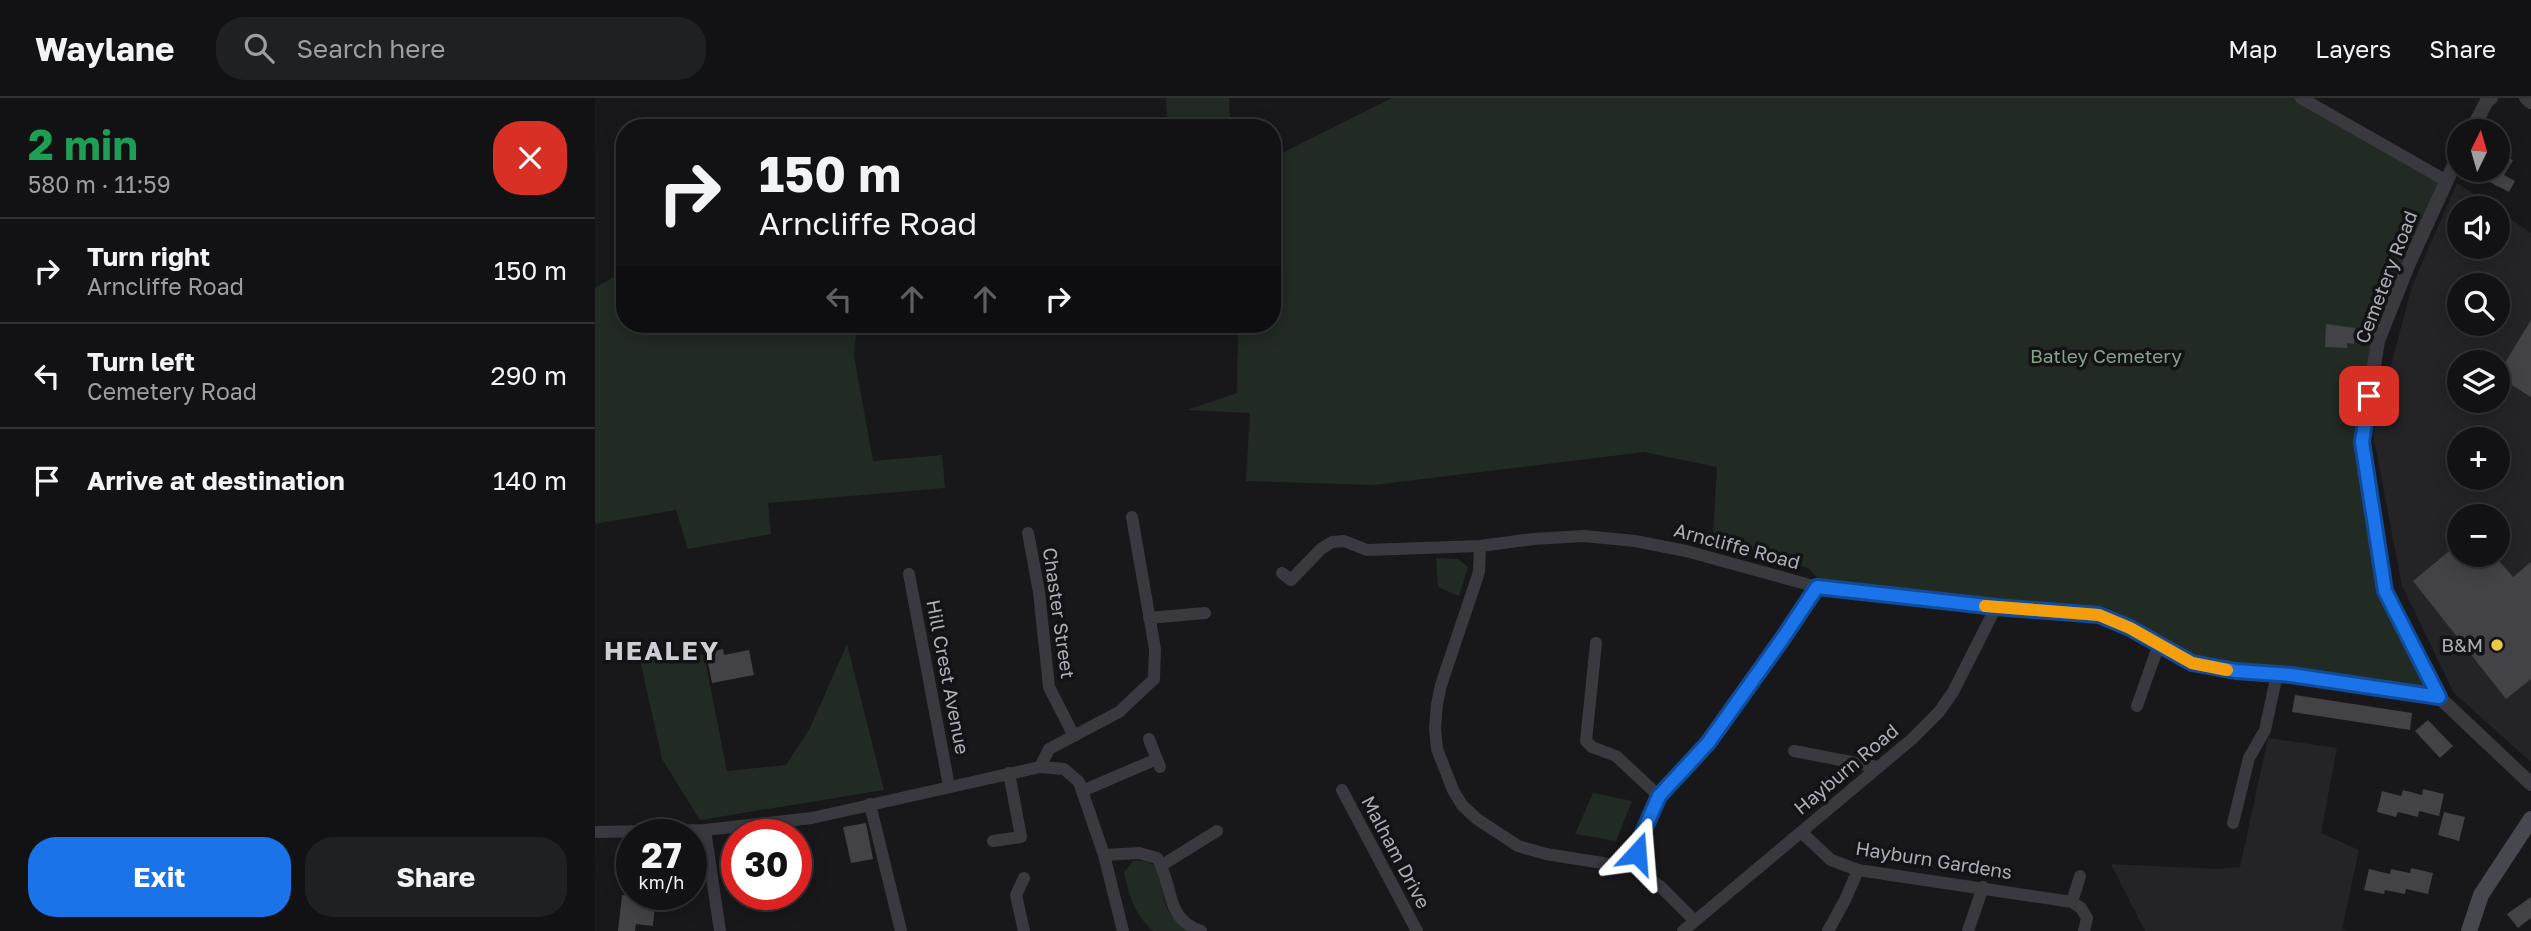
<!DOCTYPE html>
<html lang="en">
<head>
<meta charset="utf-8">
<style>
	body { margin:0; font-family:"Golos Text",sans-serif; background:#1f2022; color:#f1f3f6; height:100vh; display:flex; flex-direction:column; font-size:26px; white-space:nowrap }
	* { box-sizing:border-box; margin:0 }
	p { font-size:23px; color:#9c9ea0 }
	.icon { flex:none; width:38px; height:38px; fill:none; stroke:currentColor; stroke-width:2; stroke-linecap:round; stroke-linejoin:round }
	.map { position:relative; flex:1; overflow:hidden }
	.details { display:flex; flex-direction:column; background:#121214; width:595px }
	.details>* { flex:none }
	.banner { position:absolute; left:21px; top:21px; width:665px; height:214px; border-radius:28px; box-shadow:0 4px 18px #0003,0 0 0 2px #313234; background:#121214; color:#f1f3f6; overflow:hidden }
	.needle { width:46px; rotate:5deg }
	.fabs { position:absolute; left:1852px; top:21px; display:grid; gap:14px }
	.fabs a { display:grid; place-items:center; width:63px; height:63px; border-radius:50%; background:#121214; box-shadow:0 4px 18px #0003,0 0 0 2px #313234; font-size:35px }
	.speed { position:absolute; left:21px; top:721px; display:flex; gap:14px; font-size:35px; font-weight:700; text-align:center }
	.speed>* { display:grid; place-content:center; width:91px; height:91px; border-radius:50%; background:#121214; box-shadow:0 4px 18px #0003,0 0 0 2px #313234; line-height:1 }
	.speed small { font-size:18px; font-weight:400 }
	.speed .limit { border:10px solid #d22; background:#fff; color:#111 }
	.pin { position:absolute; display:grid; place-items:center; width:60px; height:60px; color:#fff; margin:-30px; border-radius:14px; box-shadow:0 4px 10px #0006 }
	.me { position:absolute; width:77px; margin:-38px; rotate:19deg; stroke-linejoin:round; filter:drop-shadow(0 0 5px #0008) }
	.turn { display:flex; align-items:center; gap:24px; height:147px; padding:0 28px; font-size:32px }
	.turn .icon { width:91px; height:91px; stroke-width:2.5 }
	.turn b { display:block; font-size:49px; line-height:60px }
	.lanes { display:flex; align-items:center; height:66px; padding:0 28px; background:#0003; justify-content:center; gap:35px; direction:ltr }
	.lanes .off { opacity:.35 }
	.round { display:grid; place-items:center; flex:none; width:74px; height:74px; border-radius:28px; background:#1f2022 }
	.head { display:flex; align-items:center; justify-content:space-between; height:119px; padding:0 28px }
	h1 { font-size:42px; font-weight:700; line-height:52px; color:#1e9e55 }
	.cta { display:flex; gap:14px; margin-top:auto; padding:14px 28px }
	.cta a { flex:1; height:80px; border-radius:28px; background:#1a73e8; color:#fff; font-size:28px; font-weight:700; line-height:80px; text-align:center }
	.cta a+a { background:#1f2022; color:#f1f3f6 }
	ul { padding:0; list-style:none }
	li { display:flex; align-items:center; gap:21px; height:105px; padding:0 28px; border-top:2px solid #313234 }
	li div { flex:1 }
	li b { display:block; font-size:26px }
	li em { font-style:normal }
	header { display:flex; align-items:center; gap:42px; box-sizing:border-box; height:98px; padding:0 35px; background:#121214; border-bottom:2px solid #313234 }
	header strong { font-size:33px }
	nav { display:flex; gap:38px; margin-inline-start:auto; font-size:24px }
	.search { width:490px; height:63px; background:#1f2022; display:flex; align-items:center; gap:18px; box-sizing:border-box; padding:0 24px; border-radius:28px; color:#9c9ea0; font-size:26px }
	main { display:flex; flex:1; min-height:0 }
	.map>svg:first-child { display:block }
	.built { fill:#242427; fill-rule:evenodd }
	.green { fill:#222a24 }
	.building { fill:#424247 }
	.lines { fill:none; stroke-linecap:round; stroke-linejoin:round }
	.minor { stroke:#39393f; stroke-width:12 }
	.tertiary { stroke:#39393f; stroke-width:14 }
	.secondary { stroke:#47484f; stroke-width:16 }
	.route-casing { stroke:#114b97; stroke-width:18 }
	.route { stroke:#1a73e8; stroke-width:12 }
	.slow { stroke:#f59e0b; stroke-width:12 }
	.poi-dot { fill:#ebc83f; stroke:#131315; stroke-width:2.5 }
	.labels { text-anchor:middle; stroke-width:7; stroke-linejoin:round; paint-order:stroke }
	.street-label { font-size:19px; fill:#abadb9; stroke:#131315 }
	.park-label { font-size:19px; fill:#83a389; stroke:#131315 }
	.poi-label { font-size:19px; fill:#abadb9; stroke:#131315; text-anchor:end }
	.district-label { font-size:26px; font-weight:bold; letter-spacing:2px; fill:#cccdd5; stroke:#131315 }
</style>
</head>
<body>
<header>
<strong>Waylane</strong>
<div class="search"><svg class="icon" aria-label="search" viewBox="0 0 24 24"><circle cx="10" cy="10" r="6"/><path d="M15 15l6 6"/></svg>Search here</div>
<nav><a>Map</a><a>Layers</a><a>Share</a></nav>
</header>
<main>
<section class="details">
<div class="head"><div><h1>2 min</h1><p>580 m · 11:59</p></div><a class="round" style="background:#d93025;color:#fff"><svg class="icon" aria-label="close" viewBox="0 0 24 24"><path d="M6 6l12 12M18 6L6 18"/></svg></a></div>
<ul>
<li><svg class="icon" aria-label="right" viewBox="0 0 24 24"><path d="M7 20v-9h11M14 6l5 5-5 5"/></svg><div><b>Turn right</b><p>Arncliffe Road</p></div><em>150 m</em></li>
<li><svg class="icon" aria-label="left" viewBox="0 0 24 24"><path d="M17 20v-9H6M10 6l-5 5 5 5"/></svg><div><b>Turn left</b><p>Cemetery Road</p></div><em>290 m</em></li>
<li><svg class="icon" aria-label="arrive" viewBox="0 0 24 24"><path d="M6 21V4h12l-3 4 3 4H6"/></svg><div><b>Arrive at destination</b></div><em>140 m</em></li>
</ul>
<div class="cta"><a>Exit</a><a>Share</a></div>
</section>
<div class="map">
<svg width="1936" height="833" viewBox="0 0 1936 833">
	<rect width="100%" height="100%" fill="#18181a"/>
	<g class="built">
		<path d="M1862,85l38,25h-36v39h38v-37l34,23v529l-77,-69 -52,-107 -29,-152 39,-148zM1864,187h38v39h-38zM1864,264h38v39h-38zM1864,341h38v39h-38zM1864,418h38v39h-38z"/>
		<path d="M1673,640l69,10 -16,85 38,17 -17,79 7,2h-204l-34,-67 105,5 24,-2z"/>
	</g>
	<g class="green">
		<path d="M571,0h63l1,20 -18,10h-48l3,-13z"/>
		<path d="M797,0h909l144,82 -67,161 -16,101 23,149 54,106 -247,-34 -93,-48 -274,-29 -17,-18 -95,-32 4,-69 -73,-15 -270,33 -128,-4 4,-68 -63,-3 50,-17 1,-69h34v-166z"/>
		<path d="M30,172v54h232l-3,32 19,105 69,-6 3,33 -177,15 3,31 -83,15 -12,-39 -81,14v-236z"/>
		<path d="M841,460l22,1 10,8 -9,29 -21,-9z"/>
		<path d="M252,546l37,146 -184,30 -38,-61 -22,-99 64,-5 23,116 59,-6 24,-37z"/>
		<path d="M998,695l39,8 -16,40 -41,-7z"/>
		<path d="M538,763c34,-3 25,26 34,47 5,11 14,17 24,23h-38c-18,-16 -24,-35 -29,-59z"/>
	</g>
	<g class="building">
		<path d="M1902,54l16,8 -9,15 11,6 -6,11 -11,-6 -1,2v-2l-29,-16h29z"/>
		<path d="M1936,222v77l-34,-21z"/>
		<path d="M1731,226l29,4 -1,16 -7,-1v5l-22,-1z"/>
		<path d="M1864,445v12h35l19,22 18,-15v117l-25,20 -93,-118z"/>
		<path d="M128,551l1,6 25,-5 5,25 -42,8 -6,-30z"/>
		<path d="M1700,597l117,18 -2,17 -118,-18z"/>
		<path d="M1833,622l25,26 -13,12 -25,-27z"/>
		<path d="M1828,691l21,5 -5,22 -20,-5 -1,6 -20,-5 -2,5 -19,-5 5,-21 19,5 2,-6 19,5z"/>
		<path d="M1849,714l21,5 -6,24 -21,-6z"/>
		<path d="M271,725l7,36 -22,4 -8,-36z"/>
		<path d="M1816,770l22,5 -5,21 -22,-5 -1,5 -20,-4 -1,4 -20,-4 5,-21 21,5 1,-5 19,4z"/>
		<path d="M45,796h16l-3,32 -17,-2 -1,7h-17l4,-36 18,2z"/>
		<path d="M1936,799v21l-13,10 -11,-14z"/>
	</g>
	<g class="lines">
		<g class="minor">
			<path d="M1706,0l144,82"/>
			<path d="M433,435l11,59 10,95 25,49"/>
			<path d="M885,448l-1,26 -38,113 -4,19 -2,24 2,21 16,41 9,15 15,14 41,27 28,8 88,14 27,19 33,33"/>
			<path d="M687,475l9,7 30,-31 11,-7 12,-1 23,9 113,-4 53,-7 51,-3 51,5 51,10 131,36 179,20 103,8 31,13 62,35 44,8 55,4 148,22"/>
			<path d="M314,476l40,212"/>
			<path d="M554,520l56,-5"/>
			<path d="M1001,545l-10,98 6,6 24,9 43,40"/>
			<path d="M1542,608l22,-62"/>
			<path d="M554,641l11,28"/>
			<path d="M1199,653l83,16"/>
			<path d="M445,669l9,-18 70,-37 35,-33 1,-30 -23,-132"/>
			<path d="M747,692l75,141"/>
			<path d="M487,693l75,-32"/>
			<path d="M275,706l31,127"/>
			<path d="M1638,725l16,-65 16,-28 12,-56"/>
			<path d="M110,732l15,101"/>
			<path d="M0,734l110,-2 107,-12 228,-51 24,2 15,13 25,73 19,76"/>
			<path d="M1206,734l30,28 27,10 214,32 9,6 6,10 -3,13"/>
			<path d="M398,743l28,-4 -12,-64"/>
			<path d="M509,757l35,-2 18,5c17,27 7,61 44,73"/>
			<path d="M567,767l55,-34"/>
			<path d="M1039,770l7,-31 18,-41 49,-53 75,-105 34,-51"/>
			<path d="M1477,804l8,-26"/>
			<path d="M429,833l-8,-36 8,-17"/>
			<path d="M1088,833l229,-192 27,-27 14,-20 43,-85"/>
			<path d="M1233,833l17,-31 13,-30"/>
			<path d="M1373,833l15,-44"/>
		</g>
		<g class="tertiary">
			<path d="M1931,0l5,4"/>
			<path d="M1876,33l16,-30 4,-3"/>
			<path d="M1864,56l-49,107 -32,80 -16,101 23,149 54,106 92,87"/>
		</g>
		<path class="secondary" d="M1874,833l12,-36 50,-76"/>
	</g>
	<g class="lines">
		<defs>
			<path id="route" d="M1042,755l4,-16 18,-41 49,-53 75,-105 34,-51 179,20 103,8 31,13 62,35 44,8 55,4 148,22 -54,-106 -23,-149 7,-46"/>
		</defs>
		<use href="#route" class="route-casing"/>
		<use href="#route" class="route"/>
		<path class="slow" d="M1390,508l114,9 31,13 62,35 35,7"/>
	</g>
	<circle class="poi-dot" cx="1902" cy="547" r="7"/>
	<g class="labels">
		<g class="street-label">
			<text transform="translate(1791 179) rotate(-69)" y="7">Cemetery Road</text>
			<text transform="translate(1142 448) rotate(15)" y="7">Arncliffe Road</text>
			<text transform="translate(464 515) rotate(82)" y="7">Chaster Street</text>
			<text transform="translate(353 579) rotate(79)" y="7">Hill Crest Avenue</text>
			<text transform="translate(1251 671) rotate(-40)" y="7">Hayburn Road</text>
			<text transform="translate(801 754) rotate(62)" y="7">Malham Drive</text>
			<text transform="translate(1339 762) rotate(9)" y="7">Hayburn Gardens</text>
		</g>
		<g class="park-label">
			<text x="1511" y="265">Batley Cemetery</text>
		</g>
		<g class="poi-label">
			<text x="1888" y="554">B&amp;M</text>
		</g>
		<g class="district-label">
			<text x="67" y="562">HEALEY</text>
		</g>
	</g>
</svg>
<div class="fabs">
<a><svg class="needle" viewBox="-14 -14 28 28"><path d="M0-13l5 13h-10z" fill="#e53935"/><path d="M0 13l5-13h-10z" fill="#9c9ea0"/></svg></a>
<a><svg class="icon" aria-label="sound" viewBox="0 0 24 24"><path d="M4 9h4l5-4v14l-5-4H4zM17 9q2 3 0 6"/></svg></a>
<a><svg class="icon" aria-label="search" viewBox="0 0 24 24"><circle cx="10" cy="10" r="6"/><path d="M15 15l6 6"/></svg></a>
<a><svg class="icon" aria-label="layers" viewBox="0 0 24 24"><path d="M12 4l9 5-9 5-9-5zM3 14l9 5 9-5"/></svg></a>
<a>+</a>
<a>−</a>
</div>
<div class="speed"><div>27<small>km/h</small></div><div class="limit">30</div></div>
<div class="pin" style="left:1774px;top:298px;background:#d93025"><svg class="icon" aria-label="arrive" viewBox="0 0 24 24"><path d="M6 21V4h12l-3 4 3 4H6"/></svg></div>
<svg class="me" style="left:1042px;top:755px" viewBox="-20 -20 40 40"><path d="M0-17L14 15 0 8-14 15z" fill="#1a73e8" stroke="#fff" stroke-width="4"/></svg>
<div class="banner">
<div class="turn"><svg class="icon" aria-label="right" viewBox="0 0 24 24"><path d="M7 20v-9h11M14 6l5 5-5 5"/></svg><div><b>150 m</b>Arncliffe Road</div></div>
<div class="lanes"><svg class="icon off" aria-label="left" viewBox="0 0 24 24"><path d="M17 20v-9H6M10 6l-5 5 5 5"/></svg><svg class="icon off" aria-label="ahead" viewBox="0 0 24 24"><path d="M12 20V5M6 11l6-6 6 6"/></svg><svg class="icon off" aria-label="ahead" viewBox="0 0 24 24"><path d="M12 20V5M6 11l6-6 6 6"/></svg><svg class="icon" aria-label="right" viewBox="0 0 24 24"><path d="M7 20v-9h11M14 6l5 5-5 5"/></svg></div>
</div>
</div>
</main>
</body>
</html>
